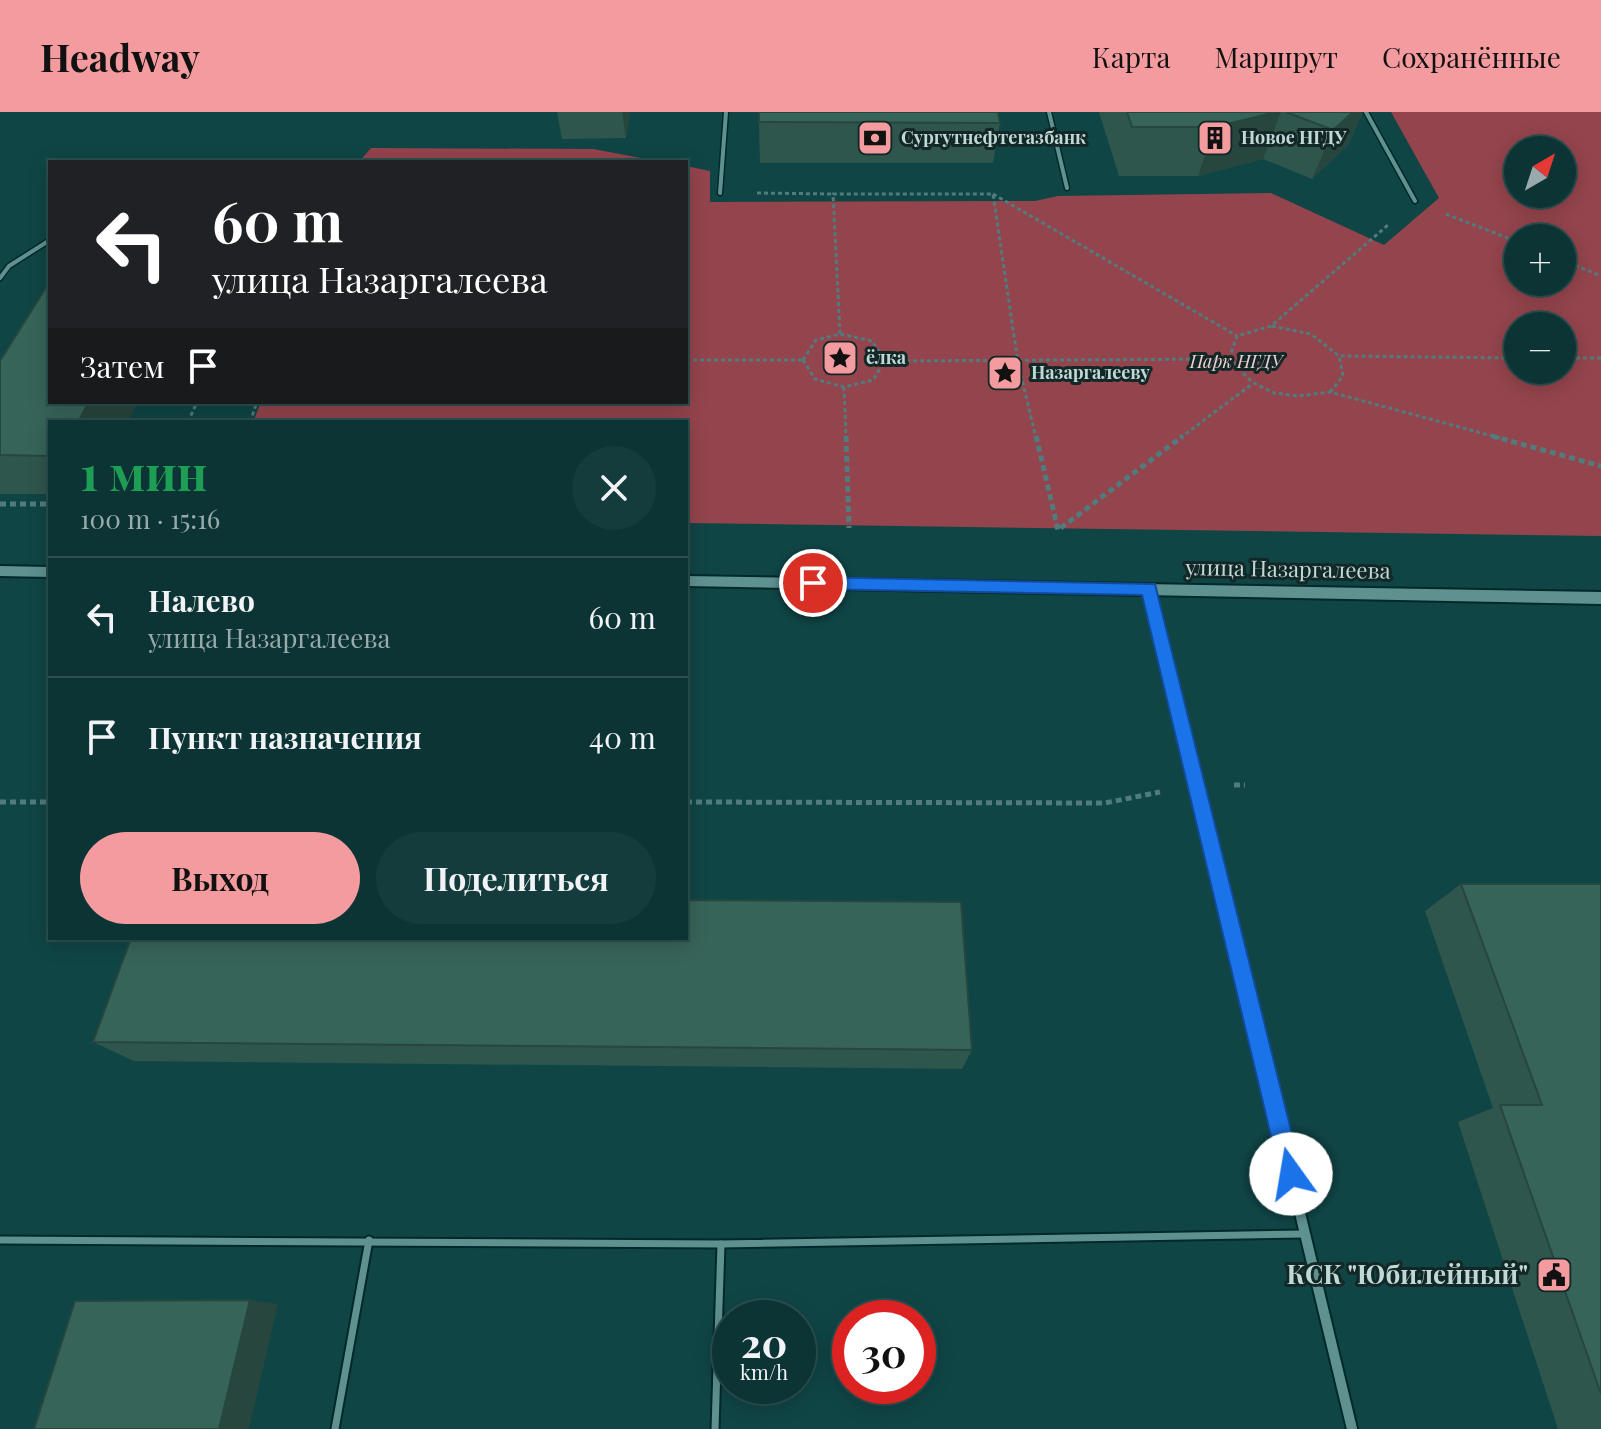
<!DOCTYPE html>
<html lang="ru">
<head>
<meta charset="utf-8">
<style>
	body { margin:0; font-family:"Playfair Display",serif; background:#153c3c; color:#f1f3f6; height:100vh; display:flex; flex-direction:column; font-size:30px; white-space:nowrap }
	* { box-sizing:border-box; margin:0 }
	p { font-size:26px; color:#9aaaac }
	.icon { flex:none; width:44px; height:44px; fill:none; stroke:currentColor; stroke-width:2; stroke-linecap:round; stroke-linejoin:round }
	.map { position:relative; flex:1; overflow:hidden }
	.drawer { position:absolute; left:48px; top:308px; width:640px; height:520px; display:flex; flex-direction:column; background:#0c3434; border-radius:0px; box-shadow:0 4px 20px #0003,0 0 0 2px #2c4f4f }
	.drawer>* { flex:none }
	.hud { position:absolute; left:48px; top:48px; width:640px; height:244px; border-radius:0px; box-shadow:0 4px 20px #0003,0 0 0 2px #2c4f4f; background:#202124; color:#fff; overflow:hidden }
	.needle { width:52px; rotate:39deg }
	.buttons { position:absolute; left:1504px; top:24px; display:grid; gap:16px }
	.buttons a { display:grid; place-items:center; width:72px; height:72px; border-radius:50%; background:#0c3434; box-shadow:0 4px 20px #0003,0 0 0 2px #2c4f4f; font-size:40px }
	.speed { position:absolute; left:712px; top:1188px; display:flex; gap:16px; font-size:40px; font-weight:700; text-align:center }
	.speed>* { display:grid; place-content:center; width:104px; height:104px; border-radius:50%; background:#0c3434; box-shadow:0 4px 20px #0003,0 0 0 2px #2c4f4f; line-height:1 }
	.speed small { font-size:20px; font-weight:400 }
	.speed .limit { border:12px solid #d22; background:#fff; color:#111 }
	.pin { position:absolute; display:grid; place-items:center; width:68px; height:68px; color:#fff; margin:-34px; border:4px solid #fff; border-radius:50%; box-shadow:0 2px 8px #0007 }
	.me { position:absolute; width:88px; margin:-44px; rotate:347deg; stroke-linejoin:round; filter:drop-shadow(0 0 6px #0008) }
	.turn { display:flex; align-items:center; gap:28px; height:168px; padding:0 32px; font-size:36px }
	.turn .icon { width:104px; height:104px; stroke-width:2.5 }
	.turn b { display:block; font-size:56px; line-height:68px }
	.then { display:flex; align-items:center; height:76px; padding:0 32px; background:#0003; gap:16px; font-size:30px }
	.round { display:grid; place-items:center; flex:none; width:84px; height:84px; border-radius:42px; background:#153c3c }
	.headline { display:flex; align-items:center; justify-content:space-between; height:136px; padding:0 32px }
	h1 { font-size:48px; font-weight:700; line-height:60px; color:#1e9e55 }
	.button { display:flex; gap:16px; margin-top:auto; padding:16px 32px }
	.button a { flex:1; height:92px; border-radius:48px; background:#f49b9f; color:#111; font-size:32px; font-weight:700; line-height:92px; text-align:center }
	.button a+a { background:#153c3c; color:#f1f3f6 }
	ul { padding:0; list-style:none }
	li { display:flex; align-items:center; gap:24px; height:120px; padding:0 32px; border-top:2px solid #2c4f4f }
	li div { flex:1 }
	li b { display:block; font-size:30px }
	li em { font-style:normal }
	header { display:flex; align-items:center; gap:48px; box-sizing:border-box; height:112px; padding:0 40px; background:#f49b9f; color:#111 }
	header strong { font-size:38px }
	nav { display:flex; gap:44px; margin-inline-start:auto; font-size:28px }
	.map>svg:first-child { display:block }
	.green { fill:#94444c; fill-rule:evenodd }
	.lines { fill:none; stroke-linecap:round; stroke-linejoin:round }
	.service-far1-casing { stroke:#01292a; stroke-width:7 }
	.service-casing { stroke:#01292a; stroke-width:11 }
	.minor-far1-casing { stroke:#01292a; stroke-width:11 }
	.minor-casing { stroke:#01292a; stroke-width:14 }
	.secondary-casing { stroke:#01292a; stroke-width:4 }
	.path-far1 { stroke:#517b7c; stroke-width:3; stroke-dasharray:4 3; stroke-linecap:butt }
	.path { stroke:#517b7c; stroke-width:5; stroke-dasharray:6 4; stroke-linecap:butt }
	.service-far1 { stroke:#5f9191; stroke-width:4 }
	.service { stroke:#5f9191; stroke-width:7 }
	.minor-far1 { stroke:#5f9191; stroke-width:7 }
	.minor { stroke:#5f9191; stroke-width:10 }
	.secondary { fill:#5f9191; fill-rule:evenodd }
	.wall { fill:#2f564d }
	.shaded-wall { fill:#26463e }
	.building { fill:#376459; stroke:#26463e; stroke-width:2 }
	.route { fill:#1a73e8; stroke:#114b97; stroke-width:2 }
	.labels { text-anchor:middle; stroke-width:6; stroke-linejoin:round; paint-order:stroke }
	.far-poi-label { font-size:18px; font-weight:bold; fill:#bfd8d8; stroke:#132727; text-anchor:start }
	.far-park-label { font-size:18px; font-style:italic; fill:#eecfcf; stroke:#132727 }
	.street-label { font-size:22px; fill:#bfd8d8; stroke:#132727 }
	.near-poi-label { font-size:26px; font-weight:bold; fill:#bfd8d8; stroke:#132727; text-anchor:end }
</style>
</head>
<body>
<header>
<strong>Headway</strong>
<nav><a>Карта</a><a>Маршрут</a><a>Сохранённые</a></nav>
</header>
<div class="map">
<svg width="1601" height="1317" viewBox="0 0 1601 1317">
	<rect width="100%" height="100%" fill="#104546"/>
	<g class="green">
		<path d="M1391,0h210v424l-915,-13v-101h-433l8,-20h425v-236l24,5v31l325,-1 23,-5 213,-3 113,52 55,-47zM1518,38h44v44h-44zM1518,126h44v44h-44zM1518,214h44v44h-44z"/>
		<path d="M371,36l222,1 69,13h-303z"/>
	</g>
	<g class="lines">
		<defs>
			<g id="service-far1">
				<path d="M1049,0l18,76"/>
				<path d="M1366,0l49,89"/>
				<path d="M720,81l6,-81"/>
				<path d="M0,166l9,-12 41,-26"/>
			</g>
			<g id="service">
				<path d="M0,1128l721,4 583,-10"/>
				<path d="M335,1317l34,-189"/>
				<path d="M715,1317l6,-185"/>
			</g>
			<path id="minor-far1" d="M1149,476l67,278"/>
			<path id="minor" d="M1216,752l136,565"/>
			<g id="secondary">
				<path d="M0,454l50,1v10l-50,-1z"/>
				<path d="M686,464l915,16v12l-915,-18z"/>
			</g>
		</defs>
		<use href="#service-far1" class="service-far1-casing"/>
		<use href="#service" class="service-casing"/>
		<use href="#minor-far1" class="minor-far1-casing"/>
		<use href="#minor" class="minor-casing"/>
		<use href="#secondary" class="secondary-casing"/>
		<g class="path-far1">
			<path d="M757,81l76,1"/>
			<path d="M993,82l244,142"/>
			<path d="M1446,102l72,28"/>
			<path d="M1562,148l39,16"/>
			<path d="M1272,214l39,8 28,22 179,2"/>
			<path d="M840,222l-7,-140h160l25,169 18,75"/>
			<path d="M1562,246h39"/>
			<path d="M1229,247l8,-23 34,-10 117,-101"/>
			<path d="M686,248h117"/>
			<path d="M803,248l13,-20 24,-6 32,7 13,20"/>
			<path d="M803,248l12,19 29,8 29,-7 12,-19"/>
			<path d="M885,249l344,-2 23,23 22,11 24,3 32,-4 170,46"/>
			<path d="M844,275l2,51"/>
			<path d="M1330,280l13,-16 -4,-20"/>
			<path d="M188,310l9,-20"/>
			<path d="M250,310l7,-20"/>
			<path d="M1180,326l71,-53"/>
		</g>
		<g class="path">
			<path d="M846,324l3,92"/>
			<path d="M1036,324l22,94 125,-94"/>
			<path d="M1492,324l109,30"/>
			<path d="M0,392h50"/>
			<path d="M1234,673h11"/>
			<path d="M0,690h50"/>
			<path d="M686,690l419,1 55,-11"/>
		</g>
		<use href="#service-far1" class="service-far1"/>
		<use href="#service" class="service"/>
		<use href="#minor-far1" class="minor-far1"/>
		<use href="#minor" class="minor"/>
		<use href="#secondary" class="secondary"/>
	</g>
	<g class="wall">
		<path d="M557,0h73l-4,26 -64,1z"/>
		<path d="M1099,0h264l-15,33 -36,34 -49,-20 -65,17h-79z"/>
		<path d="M759,10l241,1 -7,40h-233z"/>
		<path d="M0,249l50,61v72h-50z"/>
		<path d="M1461,772h140v545h-43l-100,-307 35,-14 -68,-197z"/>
		<path d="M93,930l879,8 -10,19 -828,-8z"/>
	</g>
	<g class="shaded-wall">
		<path d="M622,0h8l-4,26z"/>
		<path d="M1276,0h5l-18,47 -65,17 17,-49z"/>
		<path d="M1353,0h10l-15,33 -36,34 21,-49z"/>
		<path d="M89,290h49l-10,20h-50z"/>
		<path d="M250,1188l28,4 -29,125h-30z"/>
	</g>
	<g class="building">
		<path d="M759,0h239l2,11 -241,-1z"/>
		<path d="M1127,0h149l-61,15h-83z"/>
		<path d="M1286,0h67l-20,18z"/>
		<path d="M50,169v121h39l-11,20h-28v34l-50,-1v-94z"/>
		<path d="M1461,772h140v510l-101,-289h42z"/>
		<path d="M686,788l275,2 11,148 -879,-8 38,-104h555z"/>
		<path d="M250,1188l-31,129h-185l41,-128z"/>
	</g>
	<path class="route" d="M813,465l342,7 147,590 -3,8 -8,3 -8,-3 -3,-8 -138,-579 -329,-6 -8,-6z"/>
	<defs>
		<symbol id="bank-square" viewBox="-11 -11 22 22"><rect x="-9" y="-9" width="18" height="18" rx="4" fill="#f49b9f" stroke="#132727"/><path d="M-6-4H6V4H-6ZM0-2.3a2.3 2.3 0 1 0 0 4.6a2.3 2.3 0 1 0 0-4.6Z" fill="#111"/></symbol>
		<symbol id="building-square" viewBox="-11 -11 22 22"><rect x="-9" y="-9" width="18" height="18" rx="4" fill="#f49b9f" stroke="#132727"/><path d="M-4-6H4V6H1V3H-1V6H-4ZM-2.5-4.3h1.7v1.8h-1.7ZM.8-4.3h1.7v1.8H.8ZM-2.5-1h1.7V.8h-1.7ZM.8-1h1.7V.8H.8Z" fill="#111"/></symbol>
		<symbol id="sight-square" viewBox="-11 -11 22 22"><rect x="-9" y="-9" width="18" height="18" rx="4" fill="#f49b9f" stroke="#132727"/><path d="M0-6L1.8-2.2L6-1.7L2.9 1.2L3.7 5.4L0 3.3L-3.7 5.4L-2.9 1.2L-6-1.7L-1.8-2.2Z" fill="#111"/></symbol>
		<symbol id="civic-square" viewBox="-11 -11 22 22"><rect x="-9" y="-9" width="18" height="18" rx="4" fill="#f49b9f" stroke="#132727"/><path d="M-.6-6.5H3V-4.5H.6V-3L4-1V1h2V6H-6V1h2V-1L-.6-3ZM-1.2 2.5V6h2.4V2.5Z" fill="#111"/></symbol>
	</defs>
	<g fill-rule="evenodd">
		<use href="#bank-square" x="855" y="6" width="40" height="40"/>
		<use href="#building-square" x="1195" y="6" width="40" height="40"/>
		<use href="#sight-square" x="820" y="226" width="40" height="40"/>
		<use href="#sight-square" x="985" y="241" width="40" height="40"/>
		<use href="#civic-square" x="1534" y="1143" width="40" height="40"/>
	</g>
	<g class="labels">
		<g class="far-poi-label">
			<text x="901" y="32">Сургутнефтегазбанк</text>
			<text x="1241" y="32">Новое НГДУ</text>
			<text x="866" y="252">ёлка</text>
			<text x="1031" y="267">Назаргалееву</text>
		</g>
		<g class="far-park-label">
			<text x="1236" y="256">Парк НГДУ</text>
		</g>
		<g class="street-label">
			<text transform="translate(1288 457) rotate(1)" y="8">улица Назаргалеева</text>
		</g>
		<g class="near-poi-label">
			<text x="1528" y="1172">КСК "Юбилейный"</text>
		</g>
	</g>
</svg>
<div class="buttons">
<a><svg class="needle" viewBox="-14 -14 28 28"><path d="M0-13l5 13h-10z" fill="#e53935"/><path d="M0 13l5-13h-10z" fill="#9aaaac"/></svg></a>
<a>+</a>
<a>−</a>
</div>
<div class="speed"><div>20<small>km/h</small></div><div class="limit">30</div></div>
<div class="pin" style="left:813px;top:471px;background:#d93025"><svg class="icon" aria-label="arrive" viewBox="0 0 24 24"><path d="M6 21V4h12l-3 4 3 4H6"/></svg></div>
<svg class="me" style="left:1291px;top:1062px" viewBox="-20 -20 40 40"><circle r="19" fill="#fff"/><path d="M0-13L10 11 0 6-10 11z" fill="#1a73e8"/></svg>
<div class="hud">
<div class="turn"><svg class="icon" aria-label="left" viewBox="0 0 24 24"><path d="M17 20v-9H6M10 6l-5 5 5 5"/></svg><div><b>60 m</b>улица Назаргалеева</div></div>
<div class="then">Затем<svg class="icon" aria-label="arrive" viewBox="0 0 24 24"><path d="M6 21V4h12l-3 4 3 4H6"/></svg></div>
</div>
<section class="drawer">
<div class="headline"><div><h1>1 мин</h1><p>100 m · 15:16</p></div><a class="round"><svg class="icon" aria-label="close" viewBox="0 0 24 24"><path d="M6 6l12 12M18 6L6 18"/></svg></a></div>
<ul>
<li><svg class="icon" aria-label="left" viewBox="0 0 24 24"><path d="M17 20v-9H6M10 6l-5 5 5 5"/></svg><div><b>Налево</b><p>улица Назаргалеева</p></div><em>60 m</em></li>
<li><svg class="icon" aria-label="arrive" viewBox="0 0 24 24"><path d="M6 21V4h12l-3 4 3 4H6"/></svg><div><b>Пункт назначения</b></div><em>40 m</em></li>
</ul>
<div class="button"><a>Выход</a><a>Поделиться</a></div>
</section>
</div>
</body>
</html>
